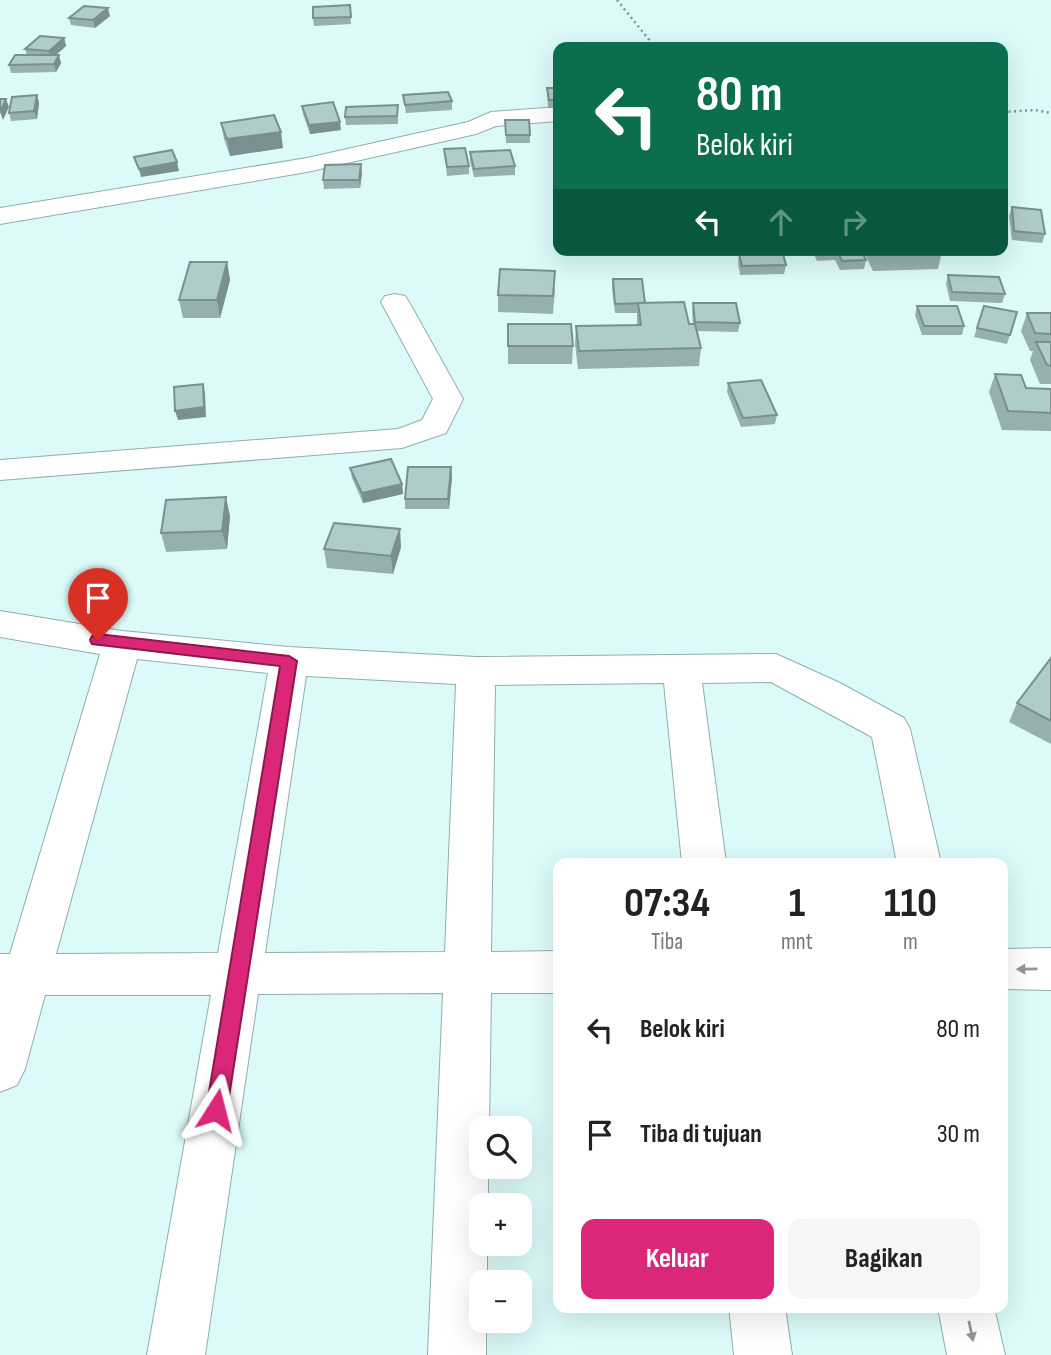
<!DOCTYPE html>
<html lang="id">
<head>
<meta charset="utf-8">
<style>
	body { margin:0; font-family:"Sofia Sans Condensed",sans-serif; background:#f6f6f6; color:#222; height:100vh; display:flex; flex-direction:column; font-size:26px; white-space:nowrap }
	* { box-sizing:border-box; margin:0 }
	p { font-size:23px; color:#767676 }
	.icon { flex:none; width:38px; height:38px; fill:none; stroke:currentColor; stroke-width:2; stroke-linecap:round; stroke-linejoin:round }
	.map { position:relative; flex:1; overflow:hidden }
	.details { position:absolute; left:553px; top:858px; width:455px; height:455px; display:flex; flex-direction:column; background:#fff; border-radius:14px; box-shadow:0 7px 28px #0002 }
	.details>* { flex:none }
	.top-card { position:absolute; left:553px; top:42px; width:455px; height:214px; border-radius:14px; box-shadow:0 7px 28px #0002; background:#0b6e4f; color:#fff; overflow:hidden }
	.buttons { position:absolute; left:469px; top:1116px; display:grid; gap:14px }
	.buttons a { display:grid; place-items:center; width:63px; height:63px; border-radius:14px; background:#fff; box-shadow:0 7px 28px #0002; font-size:35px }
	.pin { position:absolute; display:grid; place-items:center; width:60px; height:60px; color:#fff; margin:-72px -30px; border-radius:50% 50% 50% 0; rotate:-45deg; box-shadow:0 0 7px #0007 }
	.pin .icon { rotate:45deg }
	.me { position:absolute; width:77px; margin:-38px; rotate:9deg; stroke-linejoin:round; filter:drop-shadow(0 0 5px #0008) }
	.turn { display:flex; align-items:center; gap:24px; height:147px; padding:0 28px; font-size:32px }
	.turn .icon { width:91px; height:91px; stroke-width:2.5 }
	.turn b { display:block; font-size:49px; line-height:60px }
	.lanes { display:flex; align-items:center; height:66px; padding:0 28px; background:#0003; justify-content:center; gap:35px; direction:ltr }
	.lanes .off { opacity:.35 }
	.eta { display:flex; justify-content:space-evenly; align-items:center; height:119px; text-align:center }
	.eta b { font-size:42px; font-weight:700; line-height:49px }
	.cta { display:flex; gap:14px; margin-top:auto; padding:14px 28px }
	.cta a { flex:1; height:80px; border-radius:14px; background:#db2777; color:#fff; font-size:28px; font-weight:700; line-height:80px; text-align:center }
	.cta a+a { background:#f6f6f6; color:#222 }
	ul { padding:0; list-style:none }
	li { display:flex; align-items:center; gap:21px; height:105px; padding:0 28px }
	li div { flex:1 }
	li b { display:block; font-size:26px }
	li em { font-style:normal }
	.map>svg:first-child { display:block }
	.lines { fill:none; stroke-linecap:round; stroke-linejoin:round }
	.minor-casing { stroke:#91aead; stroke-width:2 }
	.path { stroke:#809695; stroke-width:2.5; stroke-dasharray:2 3.5; stroke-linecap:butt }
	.minor { fill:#fff; fill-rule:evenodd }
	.wall { fill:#96afaf }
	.shaded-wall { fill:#7a8f8e }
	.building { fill:#aecccb; stroke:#7a8f8e; stroke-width:2 }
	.oneway { fill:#919696 }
	.route { fill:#db2777; stroke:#8e194d; stroke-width:2 }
</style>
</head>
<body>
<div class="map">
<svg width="1051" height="1355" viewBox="0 0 1051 1355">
	<rect width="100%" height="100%" fill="#dbfaf9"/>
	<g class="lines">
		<defs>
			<g id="minor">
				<path d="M558,107v14l-62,5 -20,8 -169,38 -307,52v-16l307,-50 161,-36 23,-10z"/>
				<path d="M395,294l10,2 4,6 54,97 -17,34 -44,15 -402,32v-20l398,-31 24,-9 11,-21 -52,-97 4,-6z"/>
				<path d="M0,611l122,20 167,16 187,10 300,-3 64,29 64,35 6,11 31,134h-44l-25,-126 -101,-55 -69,1 24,180h-44l-18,-180 -169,2 -4,267 67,-1v42h-67l-2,136h-8v38h7v39h-7v38h6v39h-6v38h5v34h-58l15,-362 -185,1 -53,361h-58l64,-360h-166l-20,74 -8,16 -17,7v-138h10l90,-300 -100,-17zM137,659l131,14 -50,280 -162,1zM306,676l150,8 -11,268 -180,1z"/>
				<path d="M1051,948v42l-48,-1v-40z"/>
				<path d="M729,1307h56l7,48h-58z"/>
				<path d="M938,1307h56l11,48h-58z"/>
			</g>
		</defs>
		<use href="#minor" class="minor-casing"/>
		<g class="path">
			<path d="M617,0l38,47"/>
			<path d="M1003,112l32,-2 16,3"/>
		</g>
		<use href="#minor" class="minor"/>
	</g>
	<g class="wall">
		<path d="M350,5l1,19 -37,2 -1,-8z"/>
		<path d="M110,16l-15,12 -24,-3 -2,-7z"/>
		<path d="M64,38l2,8 -10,9 5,8 -5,9 -45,1 -2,-8 18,-10 -2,-6z"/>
		<path d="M547,88h11v20h-10z"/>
		<path d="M37,95l2,8 -2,16 -26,2 -2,-8z"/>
		<path d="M403,95l49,6v9l-46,3z"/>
		<path d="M398,105v19l-52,1 -1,-8z"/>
		<path d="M302,106l39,24 -31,4 -7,-20z"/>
		<path d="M505,120l25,15v8h-24z"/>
		<path d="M221,123l62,25 -53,8 -6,-17z"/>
		<path d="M444,149l25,17v8l-22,2z"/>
		<path d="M470,152l45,14v9l-41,2 -4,-16z"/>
		<path d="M362,173l-2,15 -36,1 -1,-9z"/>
		<path d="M1012,207l33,27 -3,9 -30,-3 -3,-24z"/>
		<path d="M815,250h46l5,10 -2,9 -24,1 -5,-10 -18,1 -3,-7z"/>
		<path d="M863,250h79v2l-4,17 -65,2z"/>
		<path d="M739,254l47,11 -2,9 -44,1 -2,-12z"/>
		<path d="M227,262l3,18 -10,38h-37l-4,-18z"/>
		<path d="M948,275l57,19 -3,9 -52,-2 -4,-17z"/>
		<path d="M613,279l32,24 44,21h4l-1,-12 1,-9 47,20 -2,9 -41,-1 4,17 -2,18 -121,3 -3,-25 1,-18 61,-1v-12h-22l-3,-25z"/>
		<path d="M555,289l-2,25 -55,-2v-17z"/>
		<path d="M917,306l47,20 -2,9h-40l-7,-20z"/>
		<path d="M984,306l33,6 -10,32 -33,-7z"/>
		<path d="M1027,313h24v71h-11l-10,-24 3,-9h-3l-9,-20z"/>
		<path d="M508,324l65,22 -1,18h-64z"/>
		<path d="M995,374l31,14 25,1v42l-49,-1 -13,-38z"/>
		<path d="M728,383l49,32 -2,9 -34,3 -14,-35z"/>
		<path d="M451,467l1,10 -3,32h-44v-10z"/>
		<path d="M350,468l52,16 1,10 -40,9 -11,-25z"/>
		<path d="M230,516l-3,33 -61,3 -5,-19z"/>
		<path d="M401,547l-8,27 -66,-6 -3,-19z"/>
		<path d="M1051,658v86l-42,-22 8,-19z"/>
	</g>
	<g class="shaded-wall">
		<path d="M108,8l2,8 -15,12 -2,-8z"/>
		<path d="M64,38l2,8 -15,13 -2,-8z"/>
		<path d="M59,55l2,8 -5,9 -2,-8z"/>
		<path d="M37,95l2,8 -2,16 -3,-8z"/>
		<path d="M6,99l3,8 -6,13 -3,-8z"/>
		<path d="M340,122l1,8 -31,4 -1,-9z"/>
		<path d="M281,132l2,16 -53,8 -3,-17z"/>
		<path d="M177,162l2,9 -38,6 -2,-8z"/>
		<path d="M361,164l1,9 -2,15 -1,-8z"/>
		<path d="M227,262l3,18 -10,38 -3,-18z"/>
		<path d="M203,384l2,9 1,24 -28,3 -3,-9z"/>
		<path d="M451,467l1,10 -3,32 -1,-10z"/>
		<path d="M402,484l1,10 -40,9 -1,-10z"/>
		<path d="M226,497l4,19 -3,33 -5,-18z"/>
		<path d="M400,529l1,18 -8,27 -2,-18z"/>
	</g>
	<g class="building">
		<path d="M350,5l1,12 -38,1v-11z"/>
		<path d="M84,6l24,2 -15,12 -24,-2z"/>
		<path d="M40,36l24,2 -15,13 -24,-2z"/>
		<path d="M15,55h44l-5,9 -45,1z"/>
		<path d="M547,88h11v12h-9z"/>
		<path d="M448,92l4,9 -47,4 -2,-10z"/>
		<path d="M37,95l-3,16 -25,2 3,-16z"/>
		<path d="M0,99h6l-6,13z"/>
		<path d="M333,102l7,20 -31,3 -7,-19z"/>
		<path d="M398,105l-1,11 -52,1 1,-10z"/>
		<path d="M274,115l7,17 -54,7 -6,-16z"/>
		<path d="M505,120h24l1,15h-24z"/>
		<path d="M465,148l4,18 -22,1 -3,-18z"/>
		<path d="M172,150l5,12 -38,7 -5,-12z"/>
		<path d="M510,150l5,16 -41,3 -4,-17z"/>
		<path d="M361,164l-2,16h-36l2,-15z"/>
		<path d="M1012,207l29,3 4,24 -31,-3z"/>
		<path d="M818,250h43l5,10 -24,1 -5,-10 -19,1z"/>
		<path d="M875,250h67v2l-65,2z"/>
		<path d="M739,254h44l3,11 -44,1z"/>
		<path d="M190,262h37l-10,38h-38z"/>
		<path d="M500,269l55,2 -2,25 -55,-1z"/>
		<path d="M948,275l51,2 6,17 -53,-2z"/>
		<path d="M613,279h29l3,24 -30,1z"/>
		<path d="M684,302l5,22h6l6,24 -122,3 -3,-25 65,-1 -3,-22z"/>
		<path d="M693,303h43l4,20 -45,-1z"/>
		<path d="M917,306h40l7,20h-40z"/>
		<path d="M984,306l33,6 -7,23 -33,-7z"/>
		<path d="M1027,313h24v21l-16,-1z"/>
		<path d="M508,324h63l2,22h-65z"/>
		<path d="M1036,342h15v24l-4,-1z"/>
		<path d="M995,374l26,1 5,13 25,1v24l-43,-2z"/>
		<path d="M761,380l16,35 -34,3 -15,-35z"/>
		<path d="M203,384l1,23 -29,4 -1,-24z"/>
		<path d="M391,459l11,25 -40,9 -12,-25z"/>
		<path d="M408,467h43l-3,32h-43z"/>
		<path d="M226,497l-4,34 -61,2 5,-33z"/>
		<path d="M334,523l66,6 -9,27 -67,-7z"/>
		<path d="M1051,658v63l-34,-18z"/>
	</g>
	<defs><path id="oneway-solid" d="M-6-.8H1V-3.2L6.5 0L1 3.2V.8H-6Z" transform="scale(1.75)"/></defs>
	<g class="oneway">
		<use href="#oneway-solid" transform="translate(1027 969) rotate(179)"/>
		<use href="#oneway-solid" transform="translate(971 1331) rotate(78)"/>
	</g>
	<path class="route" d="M98,634l191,22 8,5 -70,449 -4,7 -7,3 -7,-3 -3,-7 74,-444 -188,-22 -2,-4 2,-4z"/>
</svg>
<div class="buttons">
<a><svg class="icon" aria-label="search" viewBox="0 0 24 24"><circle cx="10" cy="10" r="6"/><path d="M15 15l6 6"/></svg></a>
<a>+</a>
<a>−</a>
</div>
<div class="pin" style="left:98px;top:640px;background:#d93025"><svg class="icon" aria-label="arrive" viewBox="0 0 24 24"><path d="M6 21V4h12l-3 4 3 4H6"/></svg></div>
<svg class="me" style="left:216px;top:1110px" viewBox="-20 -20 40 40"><path d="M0-17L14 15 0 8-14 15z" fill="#db2777" stroke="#fff" stroke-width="4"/></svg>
<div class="top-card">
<div class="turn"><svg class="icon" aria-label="left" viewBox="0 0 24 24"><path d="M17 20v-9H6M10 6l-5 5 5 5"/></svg><div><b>80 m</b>Belok kiri</div></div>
<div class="lanes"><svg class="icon" aria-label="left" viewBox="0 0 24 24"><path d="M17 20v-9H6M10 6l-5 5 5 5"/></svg><svg class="icon off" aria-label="ahead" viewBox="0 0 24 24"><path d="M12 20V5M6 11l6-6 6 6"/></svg><svg class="icon off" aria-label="right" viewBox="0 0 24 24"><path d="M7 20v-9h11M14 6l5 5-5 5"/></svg></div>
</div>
<section class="details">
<div class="eta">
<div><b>07:34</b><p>Tiba</p></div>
<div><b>1</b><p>mnt</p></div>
<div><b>110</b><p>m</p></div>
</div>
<ul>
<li><svg class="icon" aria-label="left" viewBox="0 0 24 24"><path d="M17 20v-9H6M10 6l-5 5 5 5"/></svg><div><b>Belok kiri</b></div><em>80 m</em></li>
<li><svg class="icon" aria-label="arrive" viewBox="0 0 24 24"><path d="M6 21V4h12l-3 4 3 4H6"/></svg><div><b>Tiba di tujuan</b></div><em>30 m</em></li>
</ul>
<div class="cta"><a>Keluar</a><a>Bagikan</a></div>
</section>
</div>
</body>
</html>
